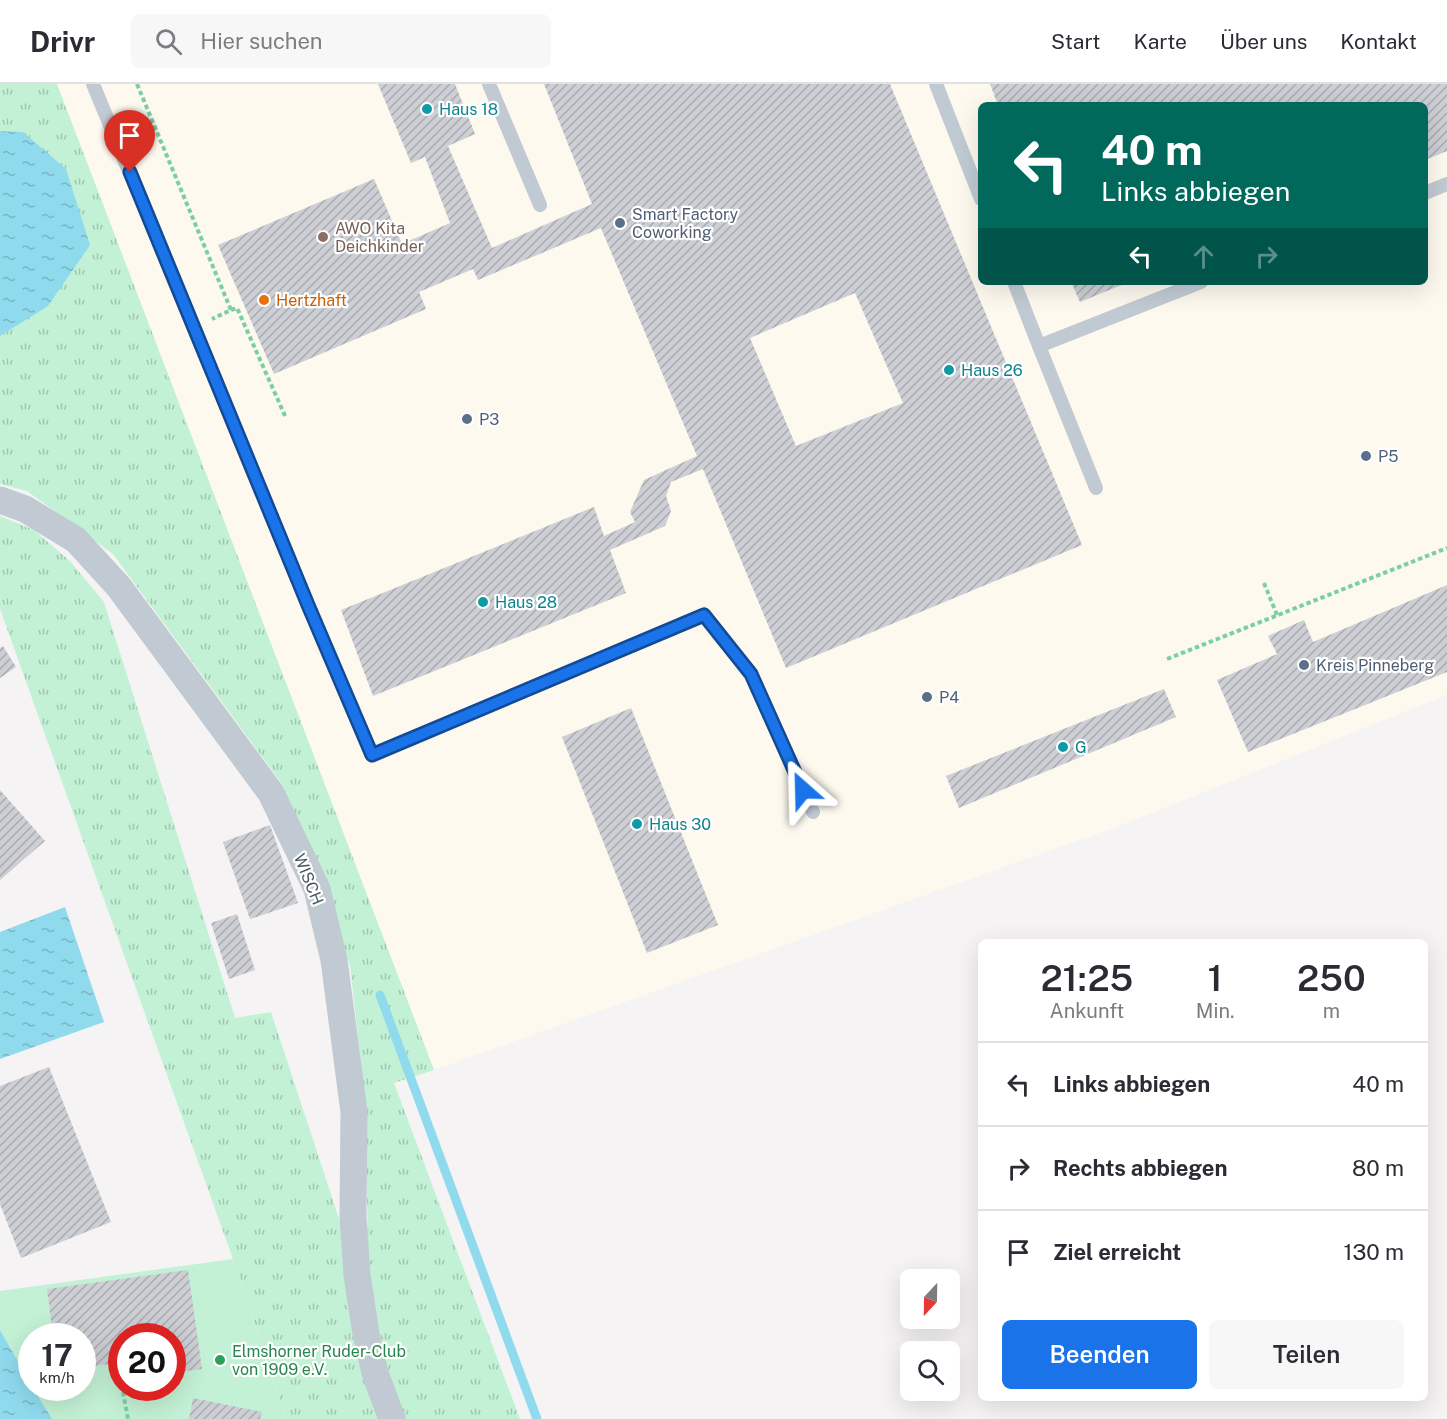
<!DOCTYPE html>
<html lang="de">
<head>
<meta charset="utf-8">
<style>
	body { margin:0; font-family:"Public Sans",sans-serif; background:#f7f7f7; color:#2b2b33; height:100vh; display:flex; flex-direction:column; font-size:22px; white-space:nowrap }
	* { box-sizing:border-box; margin:0 }
	p { font-size:20px; color:#7c7c81 }
	.icon { flex:none; width:33px; height:33px; fill:none; stroke:currentColor; stroke-width:2; stroke-linecap:round; stroke-linejoin:round }
	.map { position:relative; flex:1; overflow:hidden }
	.details { position:absolute; left:978px; top:855px; width:450px; height:462px; display:flex; flex-direction:column; background:#fff; border-radius:9px; box-shadow:0 6px 24px #0002 }
	.details>* { flex:none }
	.guide { position:absolute; left:978px; top:18px; width:450px; height:183px; border-radius:9px; box-shadow:0 6px 24px #0002; background:#00695c; color:#fff; overflow:hidden }
	.needle { width:39px; rotate:202deg }
	.controls { position:absolute; left:900px; top:1185px; display:grid; gap:12px }
	.controls a { display:grid; place-items:center; width:60px; height:60px; border-radius:9px; background:#fff; box-shadow:0 6px 24px #0002; font-size:30px }
	.speed { position:absolute; left:18px; top:1239px; display:flex; gap:12px; font-size:30px; font-weight:700; text-align:center }
	.speed>* { display:grid; place-content:center; width:78px; height:78px; border-radius:50%; background:#fff; box-shadow:0 6px 24px #0002; line-height:1 }
	.speed small { font-size:15px; font-weight:400 }
	.speed .limit { border:9px solid #d22; background:#fff; color:#111 }
	.pin { position:absolute; display:grid; place-items:center; width:51px; height:51px; color:#fff; margin:-62px -26px; border-radius:50% 50% 50% 0; rotate:-45deg; box-shadow:0 0 6px #0007 }
	.pin .icon { rotate:45deg }
	.me { position:absolute; width:66px; margin:-33px; rotate:335deg; stroke-linejoin:round; filter:drop-shadow(0 0 4px #0008) }
	.turn { display:flex; align-items:center; gap:21px; height:126px; padding:0 24px; font-size:27px }
	.turn .icon { width:78px; height:78px; stroke-width:2.5 }
	.turn b { display:block; font-size:42px; line-height:51px }
	.lanes { display:flex; align-items:center; height:57px; padding:0 24px; background:#0003; justify-content:center; gap:30px; direction:ltr }
	.lanes .off { opacity:.35 }
	.eta { display:flex; justify-content:space-evenly; align-items:center; height:102px; text-align:center }
	.eta b { font-size:36px; font-weight:600; line-height:42px }
	.cta { display:flex; gap:12px; margin-top:auto; padding:12px 24px }
	.cta a { flex:1; height:69px; border-radius:9px; background:#1a73e8; color:#fff; font-size:24px; font-weight:600; line-height:69px; text-align:center }
	.cta a+a { background:#f7f7f7; color:#2b2b33 }
	ul { padding:0; list-style:none }
	li { display:flex; align-items:center; gap:18px; height:84px; padding:0 24px; border-top:2px solid #e1e1e2 }
	li div { flex:1 }
	li b { display:block; font-size:22px }
	li em { font-style:normal }
	header { display:flex; align-items:center; gap:36px; box-sizing:border-box; height:84px; padding:0 30px; background:#fff; border-bottom:2px solid #e1e1e2 }
	header strong { font-size:28px }
	nav { display:flex; gap:33px; margin-inline-start:auto; font-size:21px }
	.search { width:420px; height:54px; background:#f7f7f7; display:flex; align-items:center; gap:15px; box-sizing:border-box; padding:0 21px; border-radius:9px; color:#7c7c81; font-size:22px }
	.map>svg:first-child { display:block }
	.commercial { fill:#fdf9ef; fill-rule:evenodd }
	.grass { fill:url(#grass-tufts) }
	.pitch { fill:#c3f1d5; fill-rule:evenodd }
	.water { fill:url(#water-ripples) }
	.lines { fill:none; stroke-linecap:round; stroke-linejoin:round }
	.stream { stroke:#90daee; stroke-width:9 }
	.building { fill:url(#building-hatch); fill-rule:evenodd }
	.path { stroke:#7ad0a6; stroke-width:4; stroke-dasharray:4.5 3; stroke-linecap:butt }
	.lane { stroke:#c1cad2; stroke-width:14 }
	.street { stroke:#c1cad2; stroke-width:27 }
	.route-casing { stroke:#114b97; stroke-width:15 }
	.route { stroke:#1a73e8; stroke-width:10 }
	.culture-dot { fill:#0f9aa8; stroke:#fff; stroke-width:2 }
	.service-dot { fill:#5c6f8a; stroke:#fff; stroke-width:2 }
	.education-dot { fill:#8d6e63; stroke:#fff; stroke-width:2 }
	.food-dot { fill:#e8710a; stroke:#fff; stroke-width:2 }
	.leisure-dot { fill:#2e9e5b; stroke:#fff; stroke-width:2 }
	.labels { text-anchor:middle; stroke-width:4.5; stroke-linejoin:round; paint-order:stroke }
	.culture-label { font-size:16px; fill:#0d838f; stroke:#fff; text-anchor:start }
	.service-label { font-size:16px; fill:#4e5e75; stroke:#fff; text-anchor:start }
	.education-label { font-size:16px; fill:#785e54; stroke:#fff; text-anchor:start }
	.food-label { font-size:16px; fill:#c56008; stroke:#fff; text-anchor:start }
	.street-label { font-size:16px; fill:#4a5661; stroke:#fff }
	.leisure-label { font-size:16px; fill:#27864d; stroke:#fff; text-anchor:start }
</style>
</head>
<body>
<header>
<strong>Drivr</strong>
<div class="search"><svg class="icon" aria-label="search" viewBox="0 0 24 24"><circle cx="10" cy="10" r="6"/><path d="M15 15l6 6"/></svg>Hier suchen</div>
<nav><a>Start</a><a>Karte</a><a>Über uns</a><a>Kontakt</a></nav>
</header>
<div class="map">
<svg width="1447" height="1335" viewBox="0 0 1447 1335">
	<defs>
		<pattern id="grass-tufts" width="24" height="20" patternUnits="userSpaceOnUse" patternTransform="scale(1.5)"><rect width="24" height="20" fill="#c3f1d5"/><path d="M3 7l-1-3M5 7V3M7 7l1-3M15 17l-1-3M17 17v-4M19 17l1-3" fill="none" stroke="#a0c6b0"/></pattern>
		<pattern id="water-ripples" width="26" height="14" patternUnits="userSpaceOnUse" patternTransform="scale(1.5)"><rect width="26" height="14" fill="#90daee"/><path d="M2 4q2-2 4 0t4 0M15 11q2-2 4 0t4 0" fill="none" stroke="#78b4c4"/></pattern>
		<pattern id="building-hatch" width="6" height="6" patternUnits="userSpaceOnUse" patternTransform="scale(1.5)"><rect width="6" height="6" fill="#cdcfd5"/><path d="M-1 1l2-2M0 6l6-6M5 7l2-2" fill="none" stroke="#a8abb0"/></pattern>
	</defs>
	<rect width="100%" height="100%" fill="#f5f3f3"/>
	<path class="commercial" d="M57,0h1390v611l-328,131 -685,244zM981,21h444v177h-444z"/>
	<g class="grass">
		<path d="M0,0h57l377,986 -40,13 126,336h-117l-17,-51 -18,-96 -2,-163 -16,-144 -68,-181 -169,-230 -86,-63 -27,-7z"/>
		<path d="M0,432l34,14 36,31 34,41 131,416 36,-6 72,219 39,188h-96l-53,-160 -233,-650z"/>
	</g>
	<path class="pitch" d="M233,1175l53,160h-234l-19,-31h49v-52h-50l-1,48 -31,-54v-39zM122,1252h50v52h-50z"/>
	<g class="water">
		<path d="M0,47l23,1 43,37 24,76 -42,61 -48,30z"/>
		<path d="M65,823l39,115 -104,37v-127z"/>
		<path d="M0,1246l31,54 1,4h1l19,31h-52z"/>
	</g>
	<g class="lines">
		<path class="stream" d="M380,911l157,424"/>
	</g>
	<g class="building">
		<path d="M378,0h77l20,50 -27,12 44,102 100,-44 -48,-120h346l192,461 -296,123 -83,-199 -32,13 -5,14 5,15 -6,15 -55,24 16,43 -253,103 -32,-86 253,-103 10,29 31,-14 -5,-10 14,-32 53,-24 -96,-228 -123,52 -5,-11 -54,23 7,17 -152,65 -56,-129 156,-66 28,65 48,-21 -25,-66 -14,6zM855,209l48,110 -107,43 -46,-108z"/>
		<path d="M990,0h457v67l-22,9v-55h-427z"/>
		<path d="M1071,198h58l-49,20z"/>
		<path d="M1447,501v87l-199,80 -31,-72 60,-26 -9,-18 36,-16 9,22z"/>
		<path d="M3,562l13,21 -16,11v-30z"/>
		<path d="M1164,605l12,28 -217,91 -13,-32z"/>
		<path d="M631,624l87,217 -71,28 -85,-216z"/>
		<path d="M0,706l45,51 -45,39z"/>
		<path d="M270,741l28,78 -48,16 -27,-77z"/>
		<path d="M237,830l18,56 -26,9 -18,-56z"/>
		<path d="M49,983l62,155 -90,36 -21,-54v-118z"/>
		<path d="M188,1186l14,99 -30,4v-37h-50v26l-40,6v-32h-29l-6,-47z"/>
		<path d="M193,1314l69,14 -2,7h-71z"/>
	</g>
	<g class="lines">
		<g class="path">
			<path d="M137,0l94,226 -19,9"/>
			<path d="M231,226l6,-2 49,110"/>
			<path d="M1264,499l13,32"/>
			<path d="M1167,575l280,-111"/>
			<path d="M123,1308l5,27"/>
		</g>
		<g class="lane">
			<path d="M93,0l215,521 64,150 332,-140 47,59 62,138"/>
			<path d="M489,0l51,121"/>
			<path d="M936,0l45,115"/>
			<path d="M1425,109l22,-9"/>
			<path d="M1014,198l25,64"/>
			<path d="M1096,404l-57,-142 162,-64"/>
		</g>
		<path class="street" d="M0,416l25,9 51,31 43,47 152,206 46,96 17,71 20,152 -1,105 4,58 9,59 9,39 17,46"/>
	</g>
	<g class="lines">
		<defs>
			<path id="route" d="M130,88l178,433 64,150 332,-140 47,59 52,116"/>
		</defs>
		<use href="#route" class="route-casing"/>
		<use href="#route" class="route"/>
	</g>
	<g class="culture-dot">
		<circle cx="427" cy="25" r="6"/>
		<circle cx="949" cy="286" r="6"/>
		<circle cx="483" cy="518" r="6"/>
		<circle cx="1063" cy="663" r="6"/>
		<circle cx="637" cy="740" r="6"/>
	</g>
	<g class="service-dot">
		<circle cx="620" cy="139" r="6"/>
		<circle cx="467" cy="335" r="6"/>
		<circle cx="1366" cy="372" r="6"/>
		<circle cx="1304" cy="581" r="6"/>
		<circle cx="927" cy="613" r="6"/>
	</g>
	<circle class="education-dot" cx="323" cy="153" r="6"/>
	<circle class="food-dot" cx="264" cy="216" r="6"/>
	<circle class="leisure-dot" cx="220" cy="1276" r="6"/>
	<g class="labels">
		<g class="culture-label">
			<text x="439" y="31">Haus 18</text>
			<text x="961" y="292">Haus 26</text>
			<text x="495" y="524">Haus 28</text>
			<text x="1075" y="669">G</text>
			<text x="649" y="746">Haus 30</text>
		</g>
		<g class="service-label">
			<text x="632" y="136">Smart Factory<tspan x="632" dy="18">Coworking</tspan></text>
			<text x="479" y="341">P3</text>
			<text x="1378" y="378">P5</text>
			<text x="1316" y="587">Kreis Pinneberg</text>
			<text x="939" y="619">P4</text>
		</g>
		<g class="education-label">
			<text x="335" y="150">AWO Kita<tspan x="335" dy="18">Deichkinder</tspan></text>
		</g>
		<g class="food-label">
			<text x="276" y="222">Hertzhaft</text>
		</g>
		<g class="street-label">
			<text transform="translate(309 795) rotate(68)" y="6">WISCH</text>
		</g>
		<g class="leisure-label">
			<text x="232" y="1273">Elmshorner Ruder-Club<tspan x="232" dy="18">von 1909 e.V.</tspan></text>
		</g>
	</g>
</svg>
<div class="controls">
<a><svg class="needle" viewBox="-14 -14 28 28"><path d="M0-13l5 13h-10z" fill="#e53935"/><path d="M0 13l5-13h-10z" fill="#7c7c81"/></svg></a>
<a><svg class="icon" aria-label="search" viewBox="0 0 24 24"><circle cx="10" cy="10" r="6"/><path d="M15 15l6 6"/></svg></a>
</div>
<div class="speed"><div>17<small>km/h</small></div><div class="limit">20</div></div>
<div class="pin" style="left:130px;top:88px;background:#d93025"><svg class="icon" aria-label="arrive" viewBox="0 0 24 24"><path d="M6 21V4h12l-3 4 3 4H6"/></svg></div>
<svg class="me" style="left:803px;top:706px" viewBox="-20 -20 40 40"><path d="M0-17L14 15 0 8-14 15z" fill="#1a73e8" stroke="#fff" stroke-width="4"/></svg>
<div class="guide">
<div class="turn"><svg class="icon" aria-label="left" viewBox="0 0 24 24"><path d="M17 20v-9H6M10 6l-5 5 5 5"/></svg><div><b>40 m</b>Links abbiegen</div></div>
<div class="lanes"><svg class="icon" aria-label="left" viewBox="0 0 24 24"><path d="M17 20v-9H6M10 6l-5 5 5 5"/></svg><svg class="icon off" aria-label="ahead" viewBox="0 0 24 24"><path d="M12 20V5M6 11l6-6 6 6"/></svg><svg class="icon off" aria-label="right" viewBox="0 0 24 24"><path d="M7 20v-9h11M14 6l5 5-5 5"/></svg></div>
</div>
<section class="details">
<div class="eta">
<div><b>21:25</b><p>Ankunft</p></div>
<div><b>1</b><p>Min.</p></div>
<div><b>250</b><p>m</p></div>
</div>
<ul>
<li><svg class="icon" aria-label="left" viewBox="0 0 24 24"><path d="M17 20v-9H6M10 6l-5 5 5 5"/></svg><div><b>Links abbiegen</b></div><em>40 m</em></li>
<li><svg class="icon" aria-label="right" viewBox="0 0 24 24"><path d="M7 20v-9h11M14 6l5 5-5 5"/></svg><div><b>Rechts abbiegen</b></div><em>80 m</em></li>
<li><svg class="icon" aria-label="arrive" viewBox="0 0 24 24"><path d="M6 21V4h12l-3 4 3 4H6"/></svg><div><b>Ziel erreicht</b></div><em>130 m</em></li>
</ul>
<div class="cta"><a>Beenden</a><a>Teilen</a></div>
</section>
</div>
</body>
</html>
